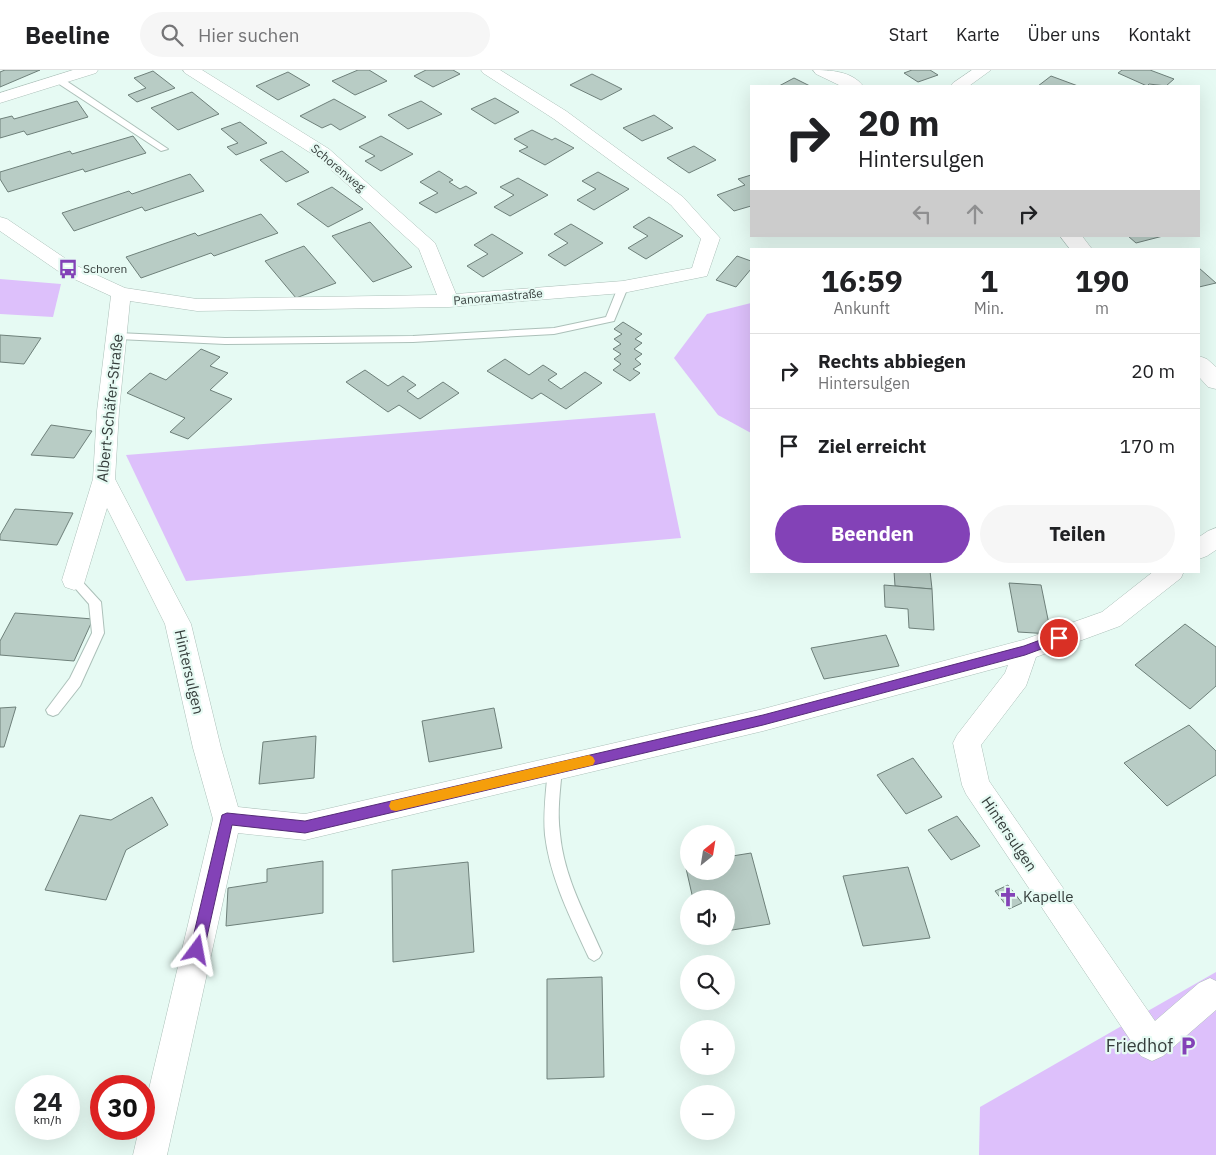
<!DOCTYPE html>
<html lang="de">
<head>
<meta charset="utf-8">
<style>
	body { margin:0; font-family:"IBM Plex Sans",sans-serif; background:#f6f6f6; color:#202124; height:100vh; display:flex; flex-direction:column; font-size:19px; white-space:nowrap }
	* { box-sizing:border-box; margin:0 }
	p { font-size:16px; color:#757577 }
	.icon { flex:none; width:28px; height:28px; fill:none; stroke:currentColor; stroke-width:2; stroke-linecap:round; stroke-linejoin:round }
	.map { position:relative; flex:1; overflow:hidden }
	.panel { position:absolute; left:750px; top:178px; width:450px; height:325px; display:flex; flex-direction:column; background:#fff; border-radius:0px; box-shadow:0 5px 20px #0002 }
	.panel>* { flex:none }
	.top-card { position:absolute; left:750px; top:15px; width:450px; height:152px; border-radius:0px; box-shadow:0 5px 20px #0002; background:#fff; color:#202124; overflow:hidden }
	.needle { width:32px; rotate:30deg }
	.tools { position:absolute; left:680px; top:755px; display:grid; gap:10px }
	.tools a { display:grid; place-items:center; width:55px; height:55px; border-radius:50%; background:#fff; box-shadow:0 5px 20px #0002; font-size:25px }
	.speed { position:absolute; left:15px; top:1005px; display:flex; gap:10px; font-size:25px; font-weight:700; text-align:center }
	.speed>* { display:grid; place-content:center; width:65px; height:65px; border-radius:50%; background:#fff; box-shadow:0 5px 20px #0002; line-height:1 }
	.speed small { font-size:12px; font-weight:400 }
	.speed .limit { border:8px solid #d22; background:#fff; color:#111 }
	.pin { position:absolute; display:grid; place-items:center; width:42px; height:42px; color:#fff; margin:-21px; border:2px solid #fff; border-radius:50%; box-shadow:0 1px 5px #0007 }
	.me { position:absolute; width:55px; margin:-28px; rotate:13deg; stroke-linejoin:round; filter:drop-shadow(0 0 4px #0008) }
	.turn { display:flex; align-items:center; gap:18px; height:105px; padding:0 25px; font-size:22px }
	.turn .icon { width:65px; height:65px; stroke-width:2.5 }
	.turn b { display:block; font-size:35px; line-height:42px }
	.lanes { display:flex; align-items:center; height:48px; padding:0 25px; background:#0003; justify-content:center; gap:25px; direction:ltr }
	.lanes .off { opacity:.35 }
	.eta { display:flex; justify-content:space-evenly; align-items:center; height:85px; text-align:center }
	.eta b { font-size:30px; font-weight:700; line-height:35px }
	.button { display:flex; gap:10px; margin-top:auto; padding:10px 25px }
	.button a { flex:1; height:58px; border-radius:30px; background:#8342b7; color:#fff; font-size:20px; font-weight:700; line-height:58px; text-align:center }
	.button a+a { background:#f6f6f6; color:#202124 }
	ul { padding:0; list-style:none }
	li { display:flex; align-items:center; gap:15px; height:75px; padding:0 25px; border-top:1px solid #e0e0e0 }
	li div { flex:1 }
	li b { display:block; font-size:19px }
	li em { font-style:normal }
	header { display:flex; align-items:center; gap:30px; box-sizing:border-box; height:70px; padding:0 25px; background:#fff; border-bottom:1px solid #e0e0e0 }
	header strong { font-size:24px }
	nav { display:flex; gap:28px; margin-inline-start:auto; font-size:18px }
	.search { width:350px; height:45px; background:#f6f6f6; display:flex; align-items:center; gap:12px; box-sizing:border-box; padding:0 18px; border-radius:28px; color:#757577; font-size:19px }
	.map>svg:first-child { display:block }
	.green { fill:#ddc0fb }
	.building { fill:#b8ccc5; stroke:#6e807a }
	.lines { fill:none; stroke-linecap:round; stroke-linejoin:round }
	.service-casing { stroke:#acc0b9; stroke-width:2 }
	.minor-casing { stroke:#acc0b9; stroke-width:1 }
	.tertiary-casing { stroke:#acc0b9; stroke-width:1 }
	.service { fill:#fff; fill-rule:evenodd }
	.minor { fill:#fff; fill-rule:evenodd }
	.tertiary { fill:#fff; fill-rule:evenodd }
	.route { fill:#8342b7; stroke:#552b77 }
	.slow { fill:#f59e0b }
	.labels { text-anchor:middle; stroke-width:4.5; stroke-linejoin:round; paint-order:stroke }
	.far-street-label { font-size:12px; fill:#363e3c; stroke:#e6faf3 }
	.far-poi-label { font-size:12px; fill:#363e3c; stroke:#e6faf3; text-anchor:start }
	.street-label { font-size:15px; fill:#363e3c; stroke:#e6faf3 }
	.poi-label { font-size:15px; fill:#363e3c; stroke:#e6faf3; text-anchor:start }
	.near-poi-label { font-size:18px; fill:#363e3c; stroke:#e6faf3; text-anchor:end }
</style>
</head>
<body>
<header>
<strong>Beeline</strong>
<div class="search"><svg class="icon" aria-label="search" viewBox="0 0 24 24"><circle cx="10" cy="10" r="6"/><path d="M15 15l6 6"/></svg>Hier suchen</div>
<nav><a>Start</a><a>Karte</a><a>Über uns</a><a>Kontakt</a></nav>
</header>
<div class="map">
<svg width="1216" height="1085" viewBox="0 0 1216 1085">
	<rect width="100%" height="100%" fill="#e6faf3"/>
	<g class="green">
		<path d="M0,209l61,5 -8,33 -53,-3z"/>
		<path d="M751,233v130l-33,-18 -44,-57 33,-44z"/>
		<path d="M655,343l26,125 -495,43 -60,-126z"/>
		<path d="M1216,902v183h-237l1,-48z"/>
	</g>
	<g class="building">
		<path d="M5,0h35l-40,17v-15z"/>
		<path d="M358,0h11l18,11 -32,14 -23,-14z"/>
		<path d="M426,0h27l7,4 -27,13 -19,-11z"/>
		<path d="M912,0h18l8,5 -20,7 -14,-9z"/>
		<path d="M1122,0h28l24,9 -8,7 -17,-2 -2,2 -29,-13z"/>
		<path d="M153,1l22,17 -38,14 -9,-7 18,-7 -12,-10z"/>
		<path d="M288,2l22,13 -32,15 -22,-14z"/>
		<path d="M592,4l30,15 -21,11 -31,-15z"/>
		<path d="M1051,6l27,10h-40z"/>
		<path d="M794,8l16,8h-31z"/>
		<path d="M192,22l27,22 -41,16 -27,-22z"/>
		<path d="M495,28l24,14 -24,12 -24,-15z"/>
		<path d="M334,29l32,18 -26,13 -9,-6 -9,4 -22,-12z"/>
		<path d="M77,31l11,16 -61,18 -3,-4 -24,7v-19l12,-3 2,3z"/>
		<path d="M421,31l21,13 -34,15 -20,-14z"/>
		<path d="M654,45l19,13 -31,13 -19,-13z"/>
		<path d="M240,52l27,21 -31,12 -9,-8 11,-4 -17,-14z"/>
		<path d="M532,60l20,10 3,-2 19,10 -29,17 -26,-14 9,-4 -14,-8z"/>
		<path d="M133,66l13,17 -61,19 -2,-3 -75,23 -8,-13v-7l70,-21 2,3z"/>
		<path d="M381,66l32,18 -32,17 -16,-10 10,-5 -16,-9z"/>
		<path d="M694,76l22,14 -27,13 -22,-15z"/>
		<path d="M282,81l27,21 -23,10 -26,-22z"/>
		<path d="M439,101l14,9 -4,2 11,7 6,-3 11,7 -41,20 -17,-10 19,-10 -18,-11z"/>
		<path d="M598,102l31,17 -35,21 -17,-10 19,-11 -14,-8z"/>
		<path d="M190,104l14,17 -59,20 -3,-4 -68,24 -12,-18 67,-22 3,3z"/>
		<path d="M751,105v31l-17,5 -17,-16 28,-10 -7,-6z"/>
		<path d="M518,108l30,17 -38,21 -16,-9 20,-12 -14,-8z"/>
		<path d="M332,117l31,22 -35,18 -31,-23z"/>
		<path d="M261,144l17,19 -64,23 -3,-3 -70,25 -15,-21 69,-24 3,3z"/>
		<path d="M649,147l34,19 -37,23 -18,-11 20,-12 -15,-9z"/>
		<path d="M370,152l42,45 -39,15 -41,-46z"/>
		<path d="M571,154l32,19 -38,23 -17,-11 20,-12 -14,-9z"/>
		<path d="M492,164l31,19 -40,24 -16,-11 21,-12 -14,-9z"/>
		<path d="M1128,166h35l-27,7z"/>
		<path d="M304,176l32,37 -40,15 -31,-37z"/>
		<path d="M737,186l14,5v8l-15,18 -20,-7z"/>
		<path d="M1199,198l17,15 -17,4z"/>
		<path d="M623,252l19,12 -7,5 7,4 -8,6 8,5 -7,5 6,5 -8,5 7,4 -10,8 -17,-11 8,-6 -7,-5 7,-5 -8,-5 8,-5 -7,-5 8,-5 -8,-5z"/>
		<path d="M0,265l41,3 -17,26 -24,-2z"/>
		<path d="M201,279l19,8 -10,9 18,7 -18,17 22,9 -44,40 -18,-7 15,-14 -58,-25 23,-20 16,7z"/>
		<path d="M505,289l24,16 14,-10 14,9 -9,6 13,9 24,-17 17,11 -36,26 -25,-16 -9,6 -45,-28z"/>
		<path d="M365,300l23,16 15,-10 13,9 -9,6 11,8 25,-17 16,11 -39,26 -21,-14 -11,7 -42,-30z"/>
		<path d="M51,355l41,6 -18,27 -43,-3z"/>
		<path d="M15,439l58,4 -16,32 -57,-5v-5z"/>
		<path d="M894,501h36l2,18 -37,-3z"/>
		<path d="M1009,513l32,2 10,49 -33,-2z"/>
		<path d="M884,515l48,4 2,41 -25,-2 -1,-19 -23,-2z"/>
		<path d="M15,543l78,6 -19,42 -74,-6v-14z"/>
		<path d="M1185,554l31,23v39l-26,23 -55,-44z"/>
		<path d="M886,565l13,31 -75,13 -13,-31z"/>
		<path d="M16,637l-12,40h-4v-39z"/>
		<path d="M494,638l8,40 -73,14 -7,-41z"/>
		<path d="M1189,655l27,26v24l-49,31 -43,-43z"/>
		<path d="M316,666l-2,42 -55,6 4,-42z"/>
		<path d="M913,688l29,39 -36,17 -29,-39z"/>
		<path d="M152,727l16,28 -42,25 -20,50 -61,-10 35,-75 31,5z"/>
		<path d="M957,746l23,30 -29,14 -23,-30z"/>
		<path d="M751,783l19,71 -44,7v-32h-33l-8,-35 4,-1v8h37v-14z"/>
		<path d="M323,791v52l-97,13 2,-38 39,-6v-13z"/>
		<path d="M468,792l6,90 -81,10 -1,-92z"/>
		<path d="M908,797l22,71 -67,8 -20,-70z"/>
		<path d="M1008,815l14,18 -13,6 -14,-18z"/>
		<path d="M602,907l2,100 -57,2v-100z"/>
	</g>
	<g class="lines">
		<defs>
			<g id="service">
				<path d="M56,8h6l106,71 -7,2 -105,-69z"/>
				<path d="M623,214l5,3 -14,34 -60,13 -141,8 -188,2 -107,-5 -5,-3 5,-3 107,5 188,-2 141,-8 52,-11 12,-30z"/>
				<path d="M74,505l4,2 23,25 3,31 -24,53 -22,28 -5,2 -5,-2 -2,-4 24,-32 22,-45 -3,-29 -21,-24 2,-3z"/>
				<path d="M555,693l5,2 2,4c-2,22 -5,43 -2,65 4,43 25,80 42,119l-3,5 -5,3 -5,-3c-18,-39 -39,-80 -44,-123 -2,-22 1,-44 3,-66l2,-4z"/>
			</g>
			<g id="minor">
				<path d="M73,0h25l-2,3 -96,30v-10z"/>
				<path d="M183,0h19l127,79 106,94 21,51 167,-13 69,-13 9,-29 -30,-34 -117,-86 -71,-46 -2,-3h19l66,41 117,86 37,41 -13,38 -84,17 -174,14 -252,4 -67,-10 -11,110 -4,68 76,145 30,124 17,59 67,7 458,-105 260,-69 79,-28 52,-41h30l-3,7 -61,48 -84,31 -10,29 -45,59 8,36 166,240 44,-38 11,-5 6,3v29l-53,46 -11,5 -11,-5 -175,-262 -4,-9 -9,-42 4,-8 48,-62 3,-8 -245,66 -458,109 -67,-7 -71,322h-34l6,-26h5v-19l69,-291 -20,-71 -28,-124 -58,-116 -24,79 -9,3 -9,-3 -3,-7 31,-101 4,-68 14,-115 -50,-23 -61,-42v-14l7,2 68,46 50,23 72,11 240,-4 -18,-46 -102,-92 -132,-84z"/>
				<path d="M972,0h19l-22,16h-18l2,-3z"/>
				<path d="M1216,458v22l-9,6 -8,3v-22l9,-6z"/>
			</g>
			<g id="tertiary">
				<path d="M813,0c17,0 39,1 50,16h-22l-25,-12z"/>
				<path d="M1060,166h22l10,13h-22z"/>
				<path d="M1199,286l8,3 9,8v22l-8,-2 -9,-10z"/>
			</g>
		</defs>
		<use href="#service" class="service-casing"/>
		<use href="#minor" class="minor-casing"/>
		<use href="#tertiary" class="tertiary-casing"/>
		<use href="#service" class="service"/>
		<use href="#minor" class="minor"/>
		<use href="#tertiary" class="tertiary"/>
	</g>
	<path class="route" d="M1059,563l4,1 2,4 -2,3 -38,14 -262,70 -458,108 -73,-8 -28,125 -2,4 -5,2 -5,-2 -2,-4 31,-131 1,-4 5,-2 78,8 458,-106 261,-69z"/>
	<path class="slow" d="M589,685l4,2 2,4 -2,4 -4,1 -193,45 -5,-1 -2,-4 2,-5 5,-1z"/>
	<defs>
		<symbol id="bus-bare" viewBox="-9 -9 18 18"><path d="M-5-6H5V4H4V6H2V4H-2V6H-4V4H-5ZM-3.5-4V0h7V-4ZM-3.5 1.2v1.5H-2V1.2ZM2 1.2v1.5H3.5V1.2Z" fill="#8342b7" stroke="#e6faf3" stroke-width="2.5" paint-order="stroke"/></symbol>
		<symbol id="church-bare" viewBox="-9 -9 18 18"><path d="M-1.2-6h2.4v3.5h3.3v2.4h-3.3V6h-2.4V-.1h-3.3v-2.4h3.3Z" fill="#8342b7" stroke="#e6faf3" stroke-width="2.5" paint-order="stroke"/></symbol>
		<symbol id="parking-bare" viewBox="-9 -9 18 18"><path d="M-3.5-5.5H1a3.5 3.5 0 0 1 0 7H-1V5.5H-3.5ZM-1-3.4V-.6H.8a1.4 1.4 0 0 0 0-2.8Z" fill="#8342b7" stroke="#e6faf3" stroke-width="2.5" paint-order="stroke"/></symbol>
	</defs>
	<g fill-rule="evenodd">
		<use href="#bus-bare" x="54" y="185" width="28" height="28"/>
		<use href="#church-bare" x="994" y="813" width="28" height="28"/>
		<use href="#parking-bare" x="1174" y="962" width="28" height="28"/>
	</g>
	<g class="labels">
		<g class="far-street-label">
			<text transform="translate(338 98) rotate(40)" y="4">Schorenweg</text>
			<text transform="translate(498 227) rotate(-5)" y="4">Panoramastraße</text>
		</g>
		<g class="far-poi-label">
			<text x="83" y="203">Schoren</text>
		</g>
		<g class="street-label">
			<text transform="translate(110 338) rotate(-84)" y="5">Albert-Schäfer-Straße</text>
			<text transform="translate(189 602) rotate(77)" y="5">Hintersulgen</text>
			<text transform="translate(1009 764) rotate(56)" y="5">Hintersulgen</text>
		</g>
		<g class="poi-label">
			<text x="1023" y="832">Kapelle</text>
		</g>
		<g class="near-poi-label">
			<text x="1173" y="982">Friedhof</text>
		</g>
	</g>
</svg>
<div class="tools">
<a><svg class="needle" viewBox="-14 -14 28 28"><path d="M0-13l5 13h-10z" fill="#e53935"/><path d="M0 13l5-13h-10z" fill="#757577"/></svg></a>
<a><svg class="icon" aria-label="sound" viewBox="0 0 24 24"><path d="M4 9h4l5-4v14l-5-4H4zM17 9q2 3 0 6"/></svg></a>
<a><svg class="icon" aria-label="search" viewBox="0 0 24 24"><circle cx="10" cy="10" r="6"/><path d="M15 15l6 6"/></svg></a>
<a>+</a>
<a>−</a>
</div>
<div class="speed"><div>24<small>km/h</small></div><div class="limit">30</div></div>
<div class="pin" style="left:1059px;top:568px;background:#d93025"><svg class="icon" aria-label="arrive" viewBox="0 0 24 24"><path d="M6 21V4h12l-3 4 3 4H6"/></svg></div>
<svg class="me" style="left:197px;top:880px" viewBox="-20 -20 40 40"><path d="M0-17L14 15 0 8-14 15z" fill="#8342b7" stroke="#fff" stroke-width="4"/></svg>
<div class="top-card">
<div class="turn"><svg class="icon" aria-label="right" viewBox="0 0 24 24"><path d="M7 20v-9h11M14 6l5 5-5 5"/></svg><div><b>20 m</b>Hintersulgen</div></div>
<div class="lanes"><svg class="icon off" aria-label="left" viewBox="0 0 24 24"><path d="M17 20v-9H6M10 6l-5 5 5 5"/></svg><svg class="icon off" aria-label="ahead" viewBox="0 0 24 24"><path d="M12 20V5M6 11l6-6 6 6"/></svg><svg class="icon" aria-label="right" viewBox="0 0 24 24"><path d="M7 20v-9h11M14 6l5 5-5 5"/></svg></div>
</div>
<section class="panel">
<div class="eta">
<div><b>16:59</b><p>Ankunft</p></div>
<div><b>1</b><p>Min.</p></div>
<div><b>190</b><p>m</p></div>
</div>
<ul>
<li><svg class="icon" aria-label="right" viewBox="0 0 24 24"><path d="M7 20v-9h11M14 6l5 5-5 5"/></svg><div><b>Rechts abbiegen</b><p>Hintersulgen</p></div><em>20 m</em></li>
<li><svg class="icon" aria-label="arrive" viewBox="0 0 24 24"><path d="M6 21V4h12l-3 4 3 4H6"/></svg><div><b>Ziel erreicht</b></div><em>170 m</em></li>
</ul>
<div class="button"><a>Beenden</a><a>Teilen</a></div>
</section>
</div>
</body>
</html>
